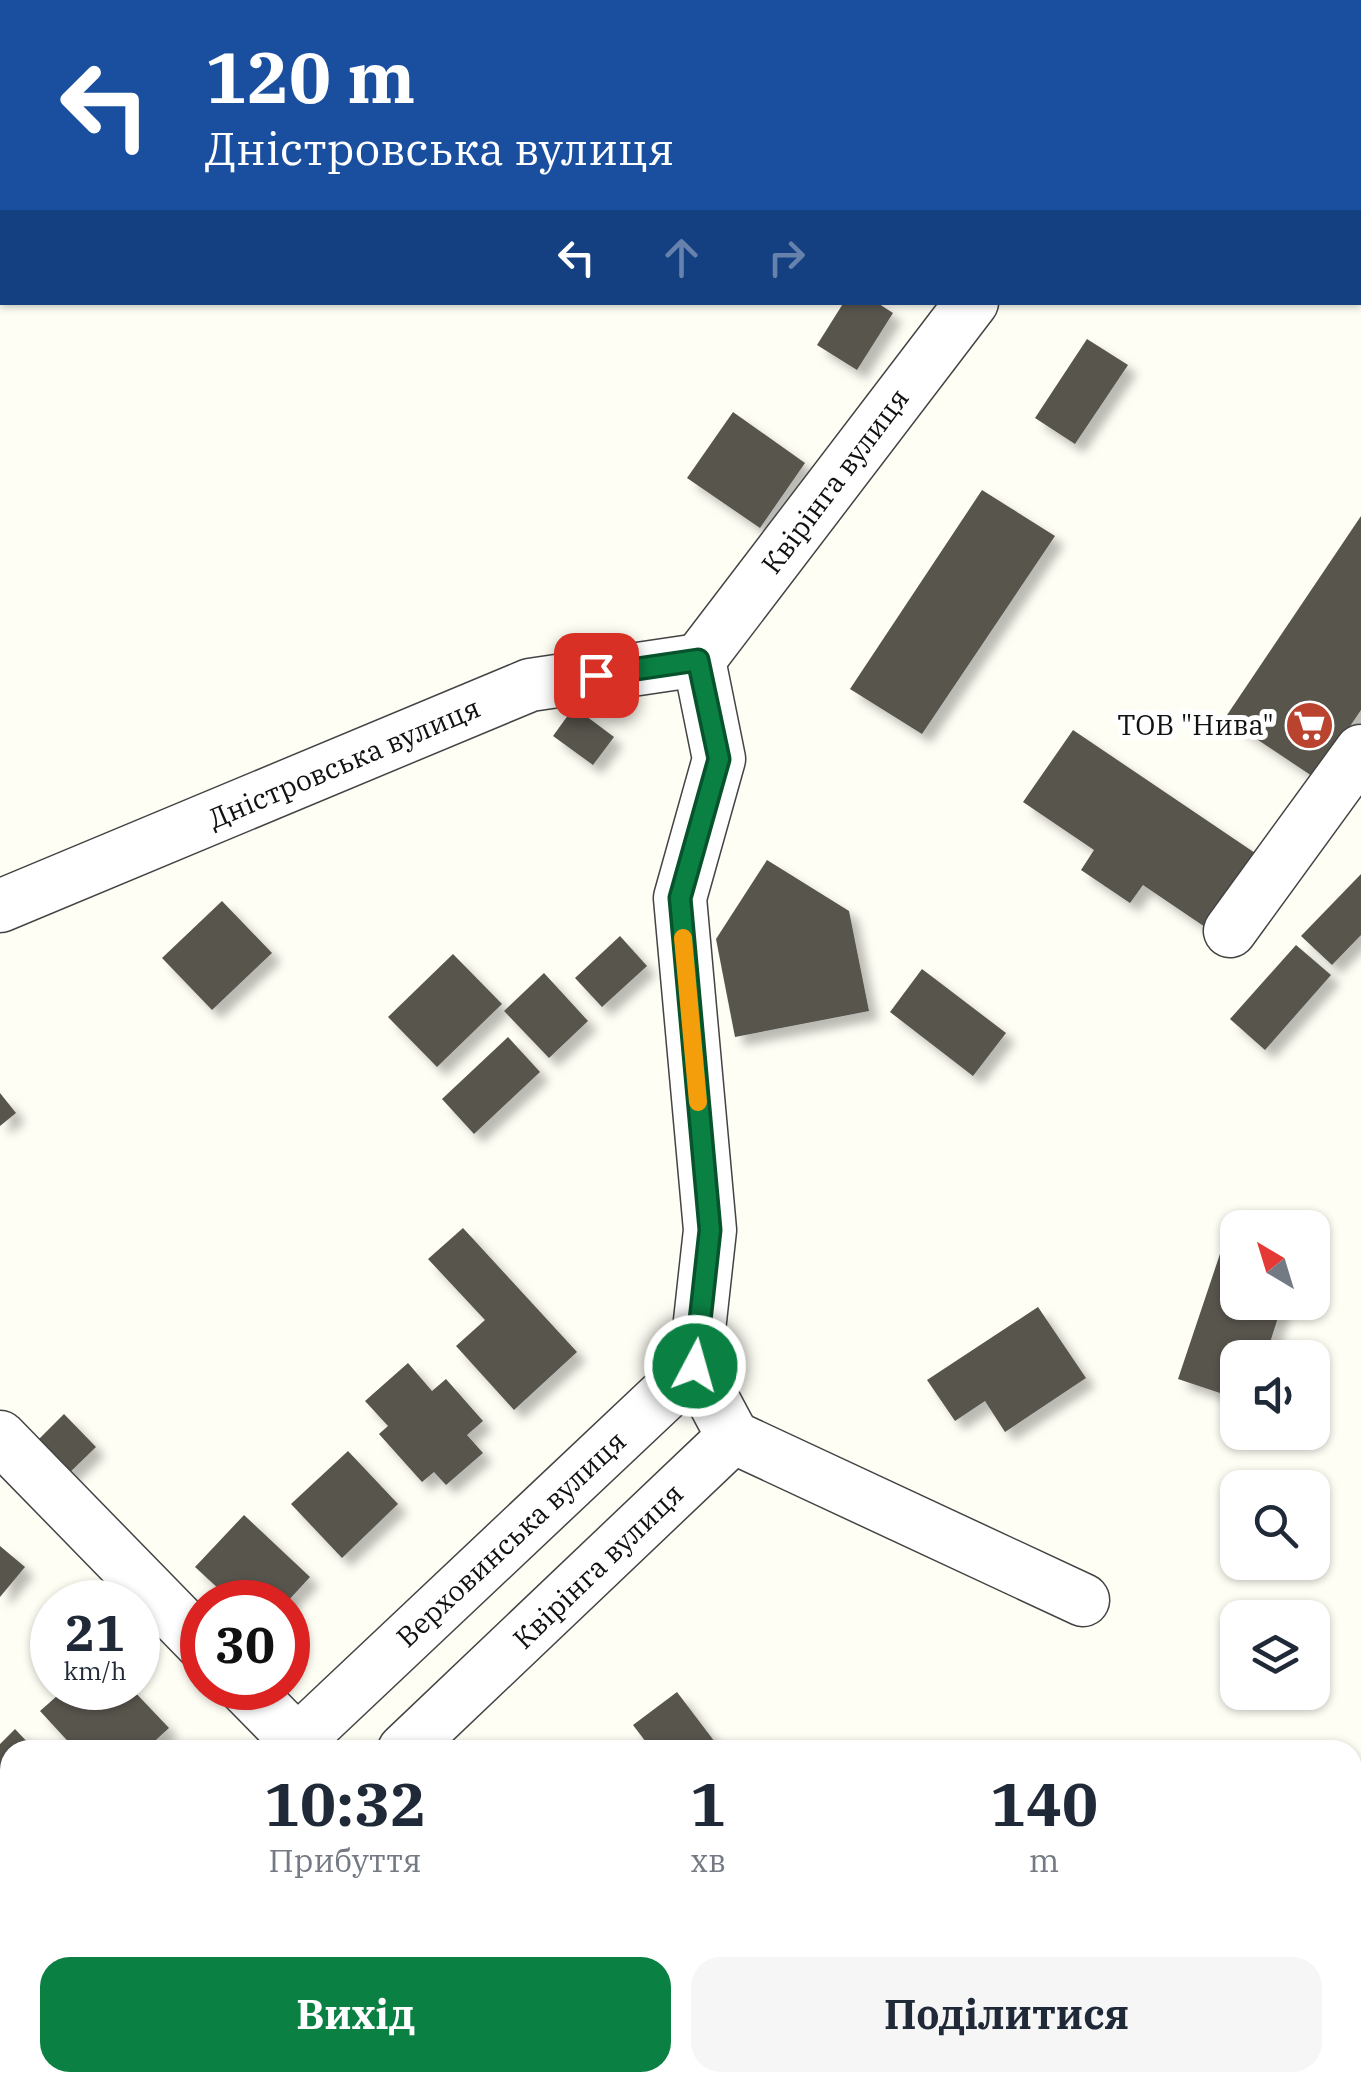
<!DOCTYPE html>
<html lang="uk">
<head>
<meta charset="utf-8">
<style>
	body { margin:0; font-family:"IBM Plex Serif",serif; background:#f6f6f7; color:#1f2937; height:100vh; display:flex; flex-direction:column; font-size:38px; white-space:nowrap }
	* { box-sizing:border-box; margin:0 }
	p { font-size:32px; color:#747a83 }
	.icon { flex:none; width:55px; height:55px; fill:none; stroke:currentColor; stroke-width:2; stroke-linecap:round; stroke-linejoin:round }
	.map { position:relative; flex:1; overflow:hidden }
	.details { position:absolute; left:0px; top:1740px; width:1362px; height:352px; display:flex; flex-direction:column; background:#fff; border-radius:30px 30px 0 0; box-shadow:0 2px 8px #0004 }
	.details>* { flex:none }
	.top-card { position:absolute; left:0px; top:0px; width:1362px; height:305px; box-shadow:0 2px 8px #0004; background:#1a4fa0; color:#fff; overflow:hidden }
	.needle { width:65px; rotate:322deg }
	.tools { position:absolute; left:1220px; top:1210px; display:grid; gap:20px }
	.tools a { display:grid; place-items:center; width:110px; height:110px; border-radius:20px; background:#fff; box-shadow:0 2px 8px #0004; font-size:50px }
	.speed { position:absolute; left:30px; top:1580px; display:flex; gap:20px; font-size:50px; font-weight:700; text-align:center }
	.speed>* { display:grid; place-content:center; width:130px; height:130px; border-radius:50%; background:#fff; box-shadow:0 2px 8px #0004; line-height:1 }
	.speed small { font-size:25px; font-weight:400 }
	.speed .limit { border:15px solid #d22; background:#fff; color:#111 }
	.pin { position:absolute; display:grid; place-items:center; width:85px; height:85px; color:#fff; margin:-42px; border-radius:20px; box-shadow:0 5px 15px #0006 }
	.me { position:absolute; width:110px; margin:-55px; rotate:6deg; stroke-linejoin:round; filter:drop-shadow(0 0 8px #0008) }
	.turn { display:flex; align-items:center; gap:35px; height:210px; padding:0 40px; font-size:45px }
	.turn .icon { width:130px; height:130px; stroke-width:2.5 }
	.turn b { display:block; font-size:70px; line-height:85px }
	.lanes { display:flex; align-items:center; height:95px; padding:0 40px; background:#0003; justify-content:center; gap:50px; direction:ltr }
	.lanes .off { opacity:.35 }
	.eta { display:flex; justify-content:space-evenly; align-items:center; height:170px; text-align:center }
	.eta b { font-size:60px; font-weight:800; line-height:70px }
	.button { display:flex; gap:20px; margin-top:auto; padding:20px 40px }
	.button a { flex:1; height:115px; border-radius:30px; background:#0b8043; color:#fff; font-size:40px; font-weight:800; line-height:115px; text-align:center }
	.button a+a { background:#f6f6f7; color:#1f2937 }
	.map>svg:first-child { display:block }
	.water { fill:#bcd4f3; stroke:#477cc6; stroke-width:2.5 }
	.building { fill:#59544e; filter:url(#shadow) }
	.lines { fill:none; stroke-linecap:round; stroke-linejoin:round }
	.minor-casing { stroke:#444; stroke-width:55 }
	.minor { stroke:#fff; stroke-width:52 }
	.route-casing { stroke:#07532c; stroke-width:25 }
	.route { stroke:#0b8043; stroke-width:18 }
	.slow { stroke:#f59e0b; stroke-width:18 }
	.labels { text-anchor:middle; stroke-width:10; stroke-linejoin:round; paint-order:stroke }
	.street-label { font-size:28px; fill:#111; stroke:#fff }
	.poi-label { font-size:28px; fill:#111; stroke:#fff; text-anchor:end }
</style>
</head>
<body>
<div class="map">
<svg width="1361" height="2091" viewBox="0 0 1361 2091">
	<defs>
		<filter id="shadow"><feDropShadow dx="9" dy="9" stdDeviation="5" flood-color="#0004"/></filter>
	</defs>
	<rect width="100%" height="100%" fill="#fefef5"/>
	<path class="water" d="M1353,1895l8,6v190h-446l4,-9h433z"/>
	<g class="building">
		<path d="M844,302h32l17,11 -36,57 -40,-25z"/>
		<path d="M1087,339l41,26 -53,79 -40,-26z"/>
		<path d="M733,412l72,51 -45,65 -73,-50z"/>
		<path d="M982,490l73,46 -133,198 -72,-45z"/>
		<path d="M1361,516v194l-46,68 -90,-60z"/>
		<path d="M574,707l40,30 -21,28 -40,-29z"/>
		<path d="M1073,730l188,127 -50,74 -68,-46 -13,18 -49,-33 13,-20 -71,-48z"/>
		<path d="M767,860l82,51 20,100 -134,26 -19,-98z"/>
		<path d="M1361,874v61l-29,30 -31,-29z"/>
		<path d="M222,901l50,52 -60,57 -50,-52z"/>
		<path d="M620,936l27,30 -45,41 -27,-29z"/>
		<path d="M1296,945l35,30 -66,75 -35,-31z"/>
		<path d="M453,954l49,50 -65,63 -49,-50z"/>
		<path d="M922,969l84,64 -33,43 -83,-64z"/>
		<path d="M544,973l44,48 -39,37 -45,-47z"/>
		<path d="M508,1037l32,35 -66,62 -32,-35z"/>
		<path d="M0,1093l16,20 -16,13z"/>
		<path d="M463,1228l114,124 -63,58 -58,-64 29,-26 -57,-61z"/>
		<path d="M1223,1245l15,5v52h45l-18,56h-27v41l-60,-20z"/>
		<path d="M1038,1307l48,71 -81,54 -20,-31 -30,20 -28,-41z"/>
		<path d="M408,1363l24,28 14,-12 37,42 -16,14 16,18 -37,32 -12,-13 -12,10 -43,-48 9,-8 -23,-25z"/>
		<path d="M64,1414l32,33 -31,30 -32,-32z"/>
		<path d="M348,1451l50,53 -56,54 -51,-54z"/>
		<path d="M244,1515l66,62 -23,25h-54l-38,-35z"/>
		<path d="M0,1546l25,21 -25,30z"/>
		<path d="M66,1688h65l38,40 -24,22h-69l-36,-39z"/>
		<path d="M677,1692l44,58h-69l-19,-25z"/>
		<path d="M15,1729l20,21h-25v97l-10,-11v-92z"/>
	</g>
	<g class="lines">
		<defs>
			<g id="minor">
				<path d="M1201,2l2,-2"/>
				<path d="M699,660l273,-358"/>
				<path d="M0,906l530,-221 169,-25"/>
				<path d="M1230,931l131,-180"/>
				<path d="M0,1437l202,207"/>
				<path d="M733,1437l350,163"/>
				<path d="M245,1688l52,53 2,9"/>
				<path d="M288,1750l407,-384 15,-136 -30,-332 39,-139 -20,-99"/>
				<path d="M404,1750l329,-313 -38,-71"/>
				<path d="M0,2022l10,-9"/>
				<path d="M124,2091l4,-9"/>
			</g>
		</defs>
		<use href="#minor" class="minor-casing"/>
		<use href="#minor" class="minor"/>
	</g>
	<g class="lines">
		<defs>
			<path id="route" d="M596,675l102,-15 21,99 -39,139 30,332 -15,136"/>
		</defs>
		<use href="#route" class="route-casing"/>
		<use href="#route" class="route"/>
		<path class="slow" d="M683,938l15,164"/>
	</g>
	<defs>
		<symbol id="supermarket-disc" viewBox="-11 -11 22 22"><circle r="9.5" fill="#ba4330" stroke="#fff"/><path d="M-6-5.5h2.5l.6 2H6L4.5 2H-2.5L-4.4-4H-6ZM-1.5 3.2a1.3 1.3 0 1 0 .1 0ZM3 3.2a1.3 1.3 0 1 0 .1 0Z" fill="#fff"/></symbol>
	</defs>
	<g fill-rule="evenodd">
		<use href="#supermarket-disc" x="1282" y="698" width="55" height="55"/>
	</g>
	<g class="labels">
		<g class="street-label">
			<text transform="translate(835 481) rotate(-53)" y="10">Квірінга вулиця</text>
			<text transform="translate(344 763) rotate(-23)" y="10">Дністровська вулиця</text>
			<text transform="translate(511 1539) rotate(-43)" y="10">Верховинська вулиця</text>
			<text transform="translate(598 1566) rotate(-44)" y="10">Квірінга вулиця</text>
		</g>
		<g class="poi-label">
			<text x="1274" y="735">ТОВ "Нива"</text>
		</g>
	</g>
</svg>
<div class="tools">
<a><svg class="needle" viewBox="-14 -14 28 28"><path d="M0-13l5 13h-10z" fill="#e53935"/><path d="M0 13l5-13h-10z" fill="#747a83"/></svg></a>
<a><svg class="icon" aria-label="sound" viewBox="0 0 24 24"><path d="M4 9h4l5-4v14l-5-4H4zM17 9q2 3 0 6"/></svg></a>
<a><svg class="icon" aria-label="search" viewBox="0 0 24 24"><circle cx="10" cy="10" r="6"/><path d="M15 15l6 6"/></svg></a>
<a><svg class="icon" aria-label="layers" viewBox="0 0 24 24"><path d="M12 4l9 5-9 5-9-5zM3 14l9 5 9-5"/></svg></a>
</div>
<div class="speed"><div>21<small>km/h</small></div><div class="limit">30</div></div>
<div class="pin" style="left:596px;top:675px;background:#d93025"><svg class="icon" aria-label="arrive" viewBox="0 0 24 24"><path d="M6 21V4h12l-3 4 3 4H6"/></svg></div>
<svg class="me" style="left:695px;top:1366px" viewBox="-20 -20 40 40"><circle r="17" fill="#0b8043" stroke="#fff" stroke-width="3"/><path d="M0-11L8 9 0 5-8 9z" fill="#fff"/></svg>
<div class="top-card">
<div class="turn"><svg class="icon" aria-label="left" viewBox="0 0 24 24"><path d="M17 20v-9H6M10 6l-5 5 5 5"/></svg><div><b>120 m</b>Дністровська вулиця</div></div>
<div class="lanes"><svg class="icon" aria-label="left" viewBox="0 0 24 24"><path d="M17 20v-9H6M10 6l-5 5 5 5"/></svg><svg class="icon off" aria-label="ahead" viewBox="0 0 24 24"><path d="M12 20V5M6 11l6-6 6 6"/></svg><svg class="icon off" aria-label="right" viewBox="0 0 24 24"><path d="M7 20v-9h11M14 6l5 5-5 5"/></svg></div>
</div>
<section class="details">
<div class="eta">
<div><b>10:32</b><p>Прибуття</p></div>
<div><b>1</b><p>хв</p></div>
<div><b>140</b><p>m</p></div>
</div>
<div class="button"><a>Вихід</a><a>Поділитися</a></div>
</section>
</div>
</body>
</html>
